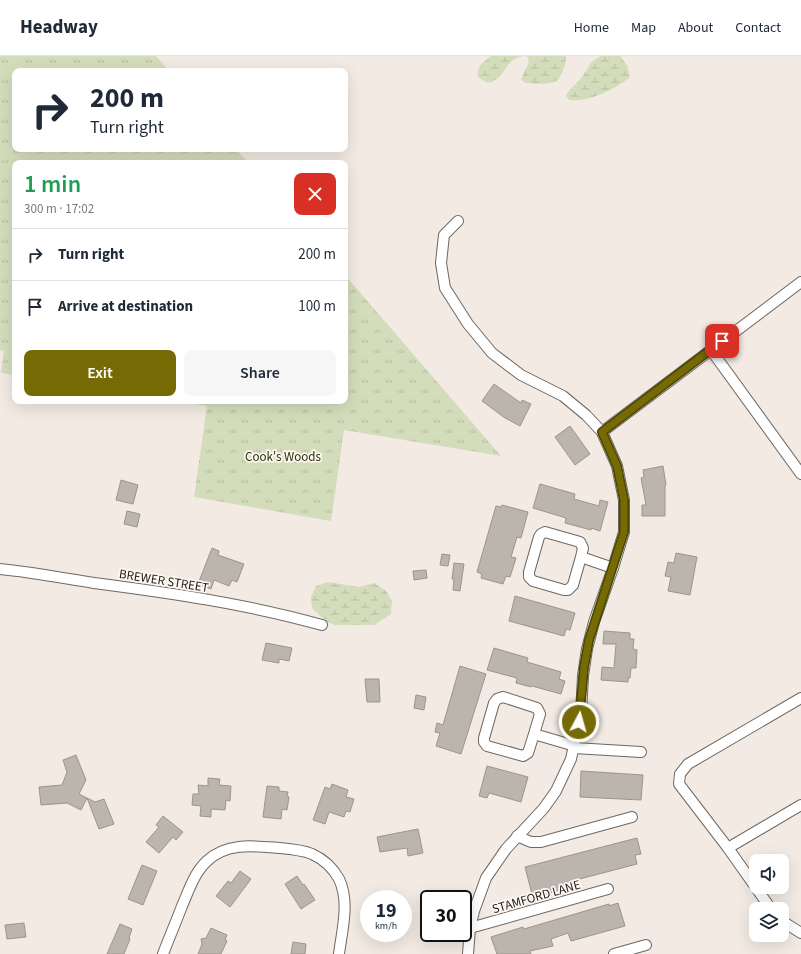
<!DOCTYPE html>
<html lang="en">
<head>
<meta charset="utf-8">
<style>
	body { margin:0; font-family:"Source Sans 3",sans-serif; background:#f6f6f7; color:#1f2937; height:100vh; display:flex; flex-direction:column; font-size:15px; white-space:nowrap }
	* { box-sizing:border-box; margin:0 }
	p { font-size:13px; color:#747a83 }
	.icon { flex:none; width:22px; height:22px; fill:none; stroke:currentColor; stroke-width:2; stroke-linecap:round; stroke-linejoin:round }
	.map { position:relative; flex:1; overflow:hidden }
	.sheet { position:absolute; left:12px; top:104px; width:336px; height:244px; display:flex; flex-direction:column; background:#fff; border-radius:8px; box-shadow:0 4px 16px #0002 }
	.sheet>* { flex:none }
	.top-card { position:absolute; left:12px; top:12px; width:336px; height:84px; border-radius:8px; box-shadow:0 4px 16px #0002; background:#fff; color:#1f2937; overflow:hidden }
	.fabs { position:absolute; left:749px; top:798px; display:grid; gap:8px }
	.fabs a { display:grid; place-items:center; width:40px; height:40px; border-radius:8px; background:#fff; box-shadow:0 4px 16px #0002; font-size:20px }
	.speed { position:absolute; left:360px; top:834px; display:flex; gap:8px; font-size:20px; font-weight:700; text-align:center }
	.speed>* { display:grid; place-content:center; width:52px; height:52px; border-radius:50%; background:#fff; box-shadow:0 4px 16px #0002; line-height:1 }
	.speed small { font-size:10px; font-weight:400 }
	.speed .limit { border:2px solid #111; border-radius:6px; background:#fff; color:#111 }
	.pin { position:absolute; display:grid; place-items:center; width:34px; height:34px; color:#fff; margin:-17px; border-radius:8px; box-shadow:0 2px 6px #0006 }
	.me { position:absolute; width:44px; margin:-22px; rotate:6deg; stroke-linejoin:round; filter:drop-shadow(0 0 3px #0008) }
	.turn { display:flex; align-items:center; gap:14px; height:84px; padding:0 12px; font-size:18px }
	.turn .icon { width:52px; height:52px; stroke-width:2.5 }
	.turn b { display:block; font-size:28px; line-height:34px }
	.round { display:grid; place-items:center; flex:none; width:42px; height:42px; border-radius:8px; background:#f6f6f7 }
	.headline { display:flex; align-items:center; justify-content:space-between; height:68px; padding:0 12px }
	h1 { font-size:24px; font-weight:600; line-height:30px; color:#1e9e55 }
	.primary-button { display:flex; gap:8px; margin-top:auto; padding:8px 12px }
	.primary-button a { flex:1; height:46px; border-radius:8px; background:#756a03; color:#fff; font-size:16px; font-weight:600; line-height:46px; text-align:center }
	.primary-button a+a { background:#f6f6f7; color:#1f2937 }
	ul { padding:0; list-style:none }
	li { display:flex; align-items:center; gap:12px; height:52px; padding:0 12px; border-top:1px solid #e0e1e3 }
	li div { flex:1 }
	li b { display:block; font-size:15px }
	li em { font-style:normal }
	header { display:flex; align-items:center; gap:24px; box-sizing:border-box; height:56px; padding:0 20px; background:#fff; border-bottom:1px solid #e0e1e3 }
	header strong { font-size:19px }
	nav { display:flex; gap:22px; margin-inline-start:auto; font-size:14px }
	.map>svg:first-child { display:block }
	.wetland { fill:url(#wetland-marsh) }
	.park { fill:url(#park-tufts) }
	.building { fill:#bcb5ae; stroke:#9c948e }
	.lines { fill:none; stroke-linecap:round; stroke-linejoin:round }
	.minor-casing { stroke:#6e6862; stroke-width:12 }
	.minor { stroke:#fff; stroke-width:10 }
	.route-casing { stroke:#4c4502; stroke-width:10 }
	.route { stroke:#756a03; stroke-width:7 }
	.labels { text-anchor:middle; stroke-width:3.5; stroke-linejoin:round; paint-order:stroke }
	.park-label { font-size:13px; fill:#2d3509; stroke:#fef8f2 }
	.street-label { font-size:13px; fill:#1e1b19; stroke:#fef8f2 }
</style>
</head>
<body>
<header>
<strong>Headway</strong>
<nav><a>Home</a><a>Map</a><a>About</a><a>Contact</a></nav>
</header>
<div class="map">
<svg width="801" height="898" viewBox="0 0 801 898">
	<defs>
		<pattern id="wetland-marsh" width="20" height="14" patternUnits="userSpaceOnUse"><rect width="20" height="14" fill="#d4ddbb"/><path d="M1 5h8M5 5V1M11 12h8M15 12V8" fill="none" stroke="#b6bda0"/></pattern>
		<pattern id="park-tufts" width="24" height="20" patternUnits="userSpaceOnUse"><rect width="24" height="20" fill="#d4ddbb"/><path d="M3 7l-1-3M5 7V3M7 7l1-3M15 17l-1-3M17 17v-4M19 17l1-3" fill="none" stroke="#b6bda0"/></pattern>
	</defs>
	<rect width="100%" height="100%" fill="#f2eae3"/>
	<g class="wetland">
		<path d="M491,0h31c-3,1 -7,3 -10,5 -10,9 -8,17 -24,22l-9,-5 -2,-4 3,-9z"/>
		<path d="M524,0h42c0,9 -4,18 -9,25l-12,3 -20,-1 -4,-4 8,-17 -1,-5z"/>
		<path d="M601,0h19l7,9 3,12c-14,12 -43,26 -61,23l-3,-4c3,-8 11,-12 16,-19 9,-11 4,-13 19,-21z"/>
		<path d="M328,526l31,5 15,-4 12,8 6,10 -1,13 -17,11h-38l-9,-3 -15,-14 -1,-11 5,-11z"/>
	</g>
	<g class="park">
		<path d="M0,0h156l13,15h-154v78h221l12,14h-233v212l-14,-2 3,-22 -4,-1z"/>
		<path d="M345,219l156,181 -157,-26 -13,91 -137,-24 13,-91 -32,-5h170z"/>
	</g>
	<g class="building">
		<path d="M494,328l27,19 1,-3 9,4 -11,22 -15,-8 -23,-17z"/>
		<path d="M570,370l20,28 -15,11 -20,-28z"/>
		<path d="M663,410l3,19h-1v31h-23v-11h4l-5,-27 3,-1 -1,-7z"/>
		<path d="M121,424l17,5 -5,19 -17,-4z"/>
		<path d="M540,428l35,10 -1,5 25,7 1,-6 8,2 -8,29 -9,-3v2l-26,-7 1,-5 -33,-10z"/>
		<path d="M502,449l26,7 -7,26 -4,-1 -6,20 5,1 -6,19 -4,-1 -3,8 -22,-6 1,-4 -5,-2 19,-66 5,1z"/>
		<path d="M127,455l13,3 -3,13 -13,-3z"/>
		<path d="M212,492l7,3 -1,4 26,9 -7,18 -5,-2 -3,6 -15,-6 -3,9 -13,-5z"/>
		<path d="M676,497l21,4 -7,38 -22,-4 3,-14 -6,-1 3,-14 6,1z"/>
		<path d="M442,498l8,1 -2,11 -8,-1z"/>
		<path d="M454,507l10,1 -4,27 -7,-1 1,-11h-2z"/>
		<path d="M426,514l1,8 -13,2 -1,-9z"/>
		<path d="M515,540l60,17 -5,17 -4,-1 -2,7 -55,-15z"/>
		<path d="M604,575l26,2v6h4l-1,10 4,1 -1,18h-5l-1,10h-2v4l-27,-2 1,-13 12,1 2,-24h-13z"/>
		<path d="M266,587l26,5 -3,13 -10,-2v4l-17,-3z"/>
		<path d="M494,592l34,10 -1,4 34,10 -2,7 6,2 -4,13 -29,-8 -1,1 -15,-4 1,-5 -30,-8z"/>
		<path d="M460,610l26,8 -25,80 -25,-8 4,-13 -5,-1 2,-9 6,2z"/>
		<path d="M365,623h14l1,23h-13z"/>
		<path d="M416,639l10,2 -2,13 -10,-2z"/>
		<path d="M76,699l10,25 -7,14 8,4 -6,12 -14,-7 -26,2 -2,-18 23,-2 5,-13 -4,-12z"/>
		<path d="M487,710l41,11 -7,25 -32,-9 -2,5 -8,-2z"/>
		<path d="M581,715l62,4 -2,25 -61,-3z"/>
		<path d="M208,722l12,1 -1,6 12,1 -1,15 -4,-1 -1,10 -14,-1v8l-11,-1 1,-10 -9,-1 1,-11h6l-1,-9 10,1z"/>
		<path d="M332,728l16,6 -2,7 8,2 -4,13 -4,-1 -2,6 -15,-5 -4,12 -12,-4 12,-33 5,2z"/>
		<path d="M267,730l12,1v4l9,1 -1,4 2,1 -2,13 -5,-1 -1,10 -18,-2z"/>
		<path d="M87,742l8,4 9,-3 10,25 -15,5z"/>
		<path d="M163,760l20,16 -7,8 -3,-3 -14,16 -13,-11 13,-15 -3,-2z"/>
		<path d="M418,773l5,24 -15,3 -1,-8 -27,4 -3,-15z"/>
		<path d="M637,782l4,16 -6,1 2,9 -65,17 1,1 -14,4 1,4 -27,8 -8,-31z"/>
		<path d="M142,809l15,6 -14,34 -15,-6z"/>
		<path d="M240,815l11,8 -21,28 -14,-11 12,-15 3,2z"/>
		<path d="M297,820l6,9 1,-1 11,16 -14,9 -16,-25z"/>
		<path d="M618,847l7,23 -54,15 -3,-8 -17,6 2,7 -23,5 1,3h-34l-6,-17 32,-10 1,2 85,-25v2z"/>
		<path d="M24,867l2,14 -19,2 -2,-14z"/>
		<path d="M120,868l12,5 -3,9 1,1 -6,15h-17z"/>
		<path d="M211,872l16,7 -2,5 2,1 -6,13h-23l4,-10 -1,-5 5,-1z"/>
		<path d="M293,886l13,2 -1,10h-14z"/>
	</g>
	<g class="lines">
		<defs>
			<g id="minor">
				<path d="M458,165l-14,14 -3,28 4,25 23,36 24,29 29,22 42,21 23,19 16,17 15,34 7,34v32l-11,36 -19,54 -7,27 -4,27 -2,37 -10,46 -15,32 -12,17 -38,41 -20,29 -12,33 -4,17 -2,26"/>
				<path d="M711,294l90,124"/>
				<path d="M602,376l199,-150"/>
				<path d="M581,501l-8,28 -5,5h-4l-31,-9 -4,-4v-5l10,-35 2,-3 4,-2 35,10 3,6 -2,9 32,11"/>
				<path d="M0,513c31,3 62,9 94,14 77,10 153,21 228,42"/>
				<path d="M534,678l-6,19 -5,3 -36,-10 -3,-4v-4l10,-35 3,-4 6,-2 34,11 3,6 -6,20 41,12"/>
				<path d="M574,692l67,4"/>
				<path d="M517,780l14,6h10l91,-25"/>
				<path d="M728,792l73,-43"/>
				<path d="M771,853l-43,-61 -49,-64 1,-10 8,-10 113,-66"/>
				<path d="M782,865l19,12"/>
				<path d="M470,872l138,-39"/>
				<path d="M163,898c6,-16 13,-32 19,-48 7,-16 12,-33 25,-45 20,-19 48,-15 72,-13 11,1 23,2 33,6 11,5 21,14 27,25 11,23 3,51 0,75"/>
				<path d="M614,898l32,-9"/>
			</g>
		</defs>
		<use href="#minor" class="minor-casing"/>
		<use href="#minor" class="minor"/>
	</g>
	<g class="lines">
		<defs>
			<path id="route" d="M579,666l5,-55 5,-27 35,-108v-32l-7,-34 -15,-34 120,-91"/>
		</defs>
		<use href="#route" class="route-casing"/>
		<use href="#route" class="route"/>
	</g>
	<g class="labels">
		<g class="park-label">
			<text x="283" y="405">Cook's Woods</text>
		</g>
		<g class="street-label">
			<text transform="translate(164 524) rotate(9)" y="5">BREWER STREET</text>
			<text transform="translate(536 840) rotate(-16)" y="5">STAMFORD LANE</text>
		</g>
	</g>
</svg>
<div class="fabs">
<a><svg class="icon" aria-label="sound" viewBox="0 0 24 24"><path d="M4 9h4l5-4v14l-5-4H4zM17 9q2 3 0 6"/></svg></a>
<a><svg class="icon" aria-label="layers" viewBox="0 0 24 24"><path d="M12 4l9 5-9 5-9-5zM3 14l9 5 9-5"/></svg></a>
</div>
<div class="speed"><div>19<small>km/h</small></div><div class="limit">30</div></div>
<div class="pin" style="left:722px;top:285px;background:#d93025"><svg class="icon" aria-label="arrive" viewBox="0 0 24 24"><path d="M6 21V4h12l-3 4 3 4H6"/></svg></div>
<svg class="me" style="left:579px;top:666px" viewBox="-20 -20 40 40"><circle r="17" fill="#756a03" stroke="#fff" stroke-width="3"/><path d="M0-11L8 9 0 5-8 9z" fill="#fff"/></svg>
<div class="top-card">
<div class="turn"><svg class="icon" aria-label="right" viewBox="0 0 24 24"><path d="M7 20v-9h11M14 6l5 5-5 5"/></svg><div><b>200 m</b>Turn right</div></div>
</div>
<section class="sheet">
<div class="headline"><div><h1>1 min</h1><p>300 m · 17:02</p></div><a class="round" style="background:#d93025;color:#fff"><svg class="icon" aria-label="close" viewBox="0 0 24 24"><path d="M6 6l12 12M18 6L6 18"/></svg></a></div>
<ul>
<li><svg class="icon" aria-label="right" viewBox="0 0 24 24"><path d="M7 20v-9h11M14 6l5 5-5 5"/></svg><div><b>Turn right</b></div><em>200 m</em></li>
<li><svg class="icon" aria-label="arrive" viewBox="0 0 24 24"><path d="M6 21V4h12l-3 4 3 4H6"/></svg><div><b>Arrive at destination</b></div><em>100 m</em></li>
</ul>
<div class="primary-button"><a>Exit</a><a>Share</a></div>
</section>
</div>
</body>
</html>
